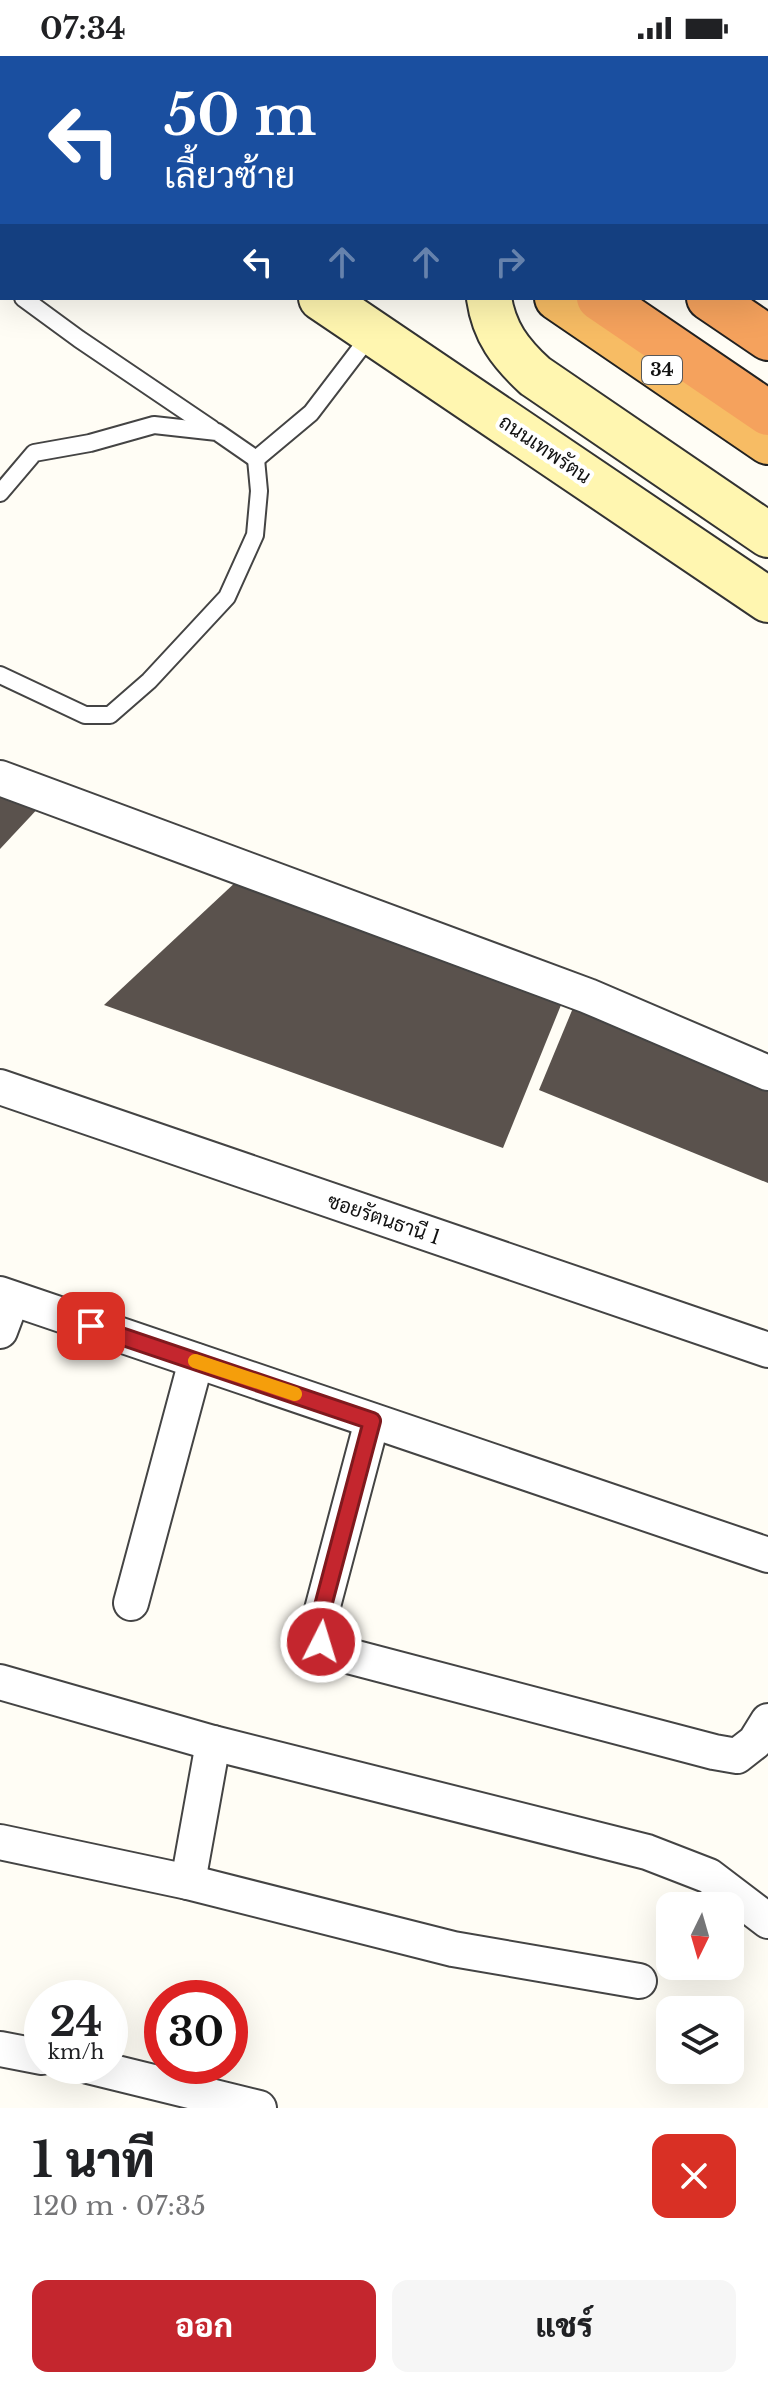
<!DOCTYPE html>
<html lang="th">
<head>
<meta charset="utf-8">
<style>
	body { margin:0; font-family:"Libre Baskerville",Sarabun,serif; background:#f6f6f6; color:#202124; height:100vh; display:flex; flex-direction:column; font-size:30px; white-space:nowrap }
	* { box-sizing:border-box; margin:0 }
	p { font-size:26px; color:#757577 }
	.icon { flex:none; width:44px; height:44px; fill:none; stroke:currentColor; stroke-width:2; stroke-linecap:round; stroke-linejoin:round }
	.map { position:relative; height:2052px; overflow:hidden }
	.side { display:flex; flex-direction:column; background:#fff; flex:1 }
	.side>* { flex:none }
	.banner { position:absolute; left:0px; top:0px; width:768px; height:244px; box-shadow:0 8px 32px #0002; background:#1a4fa0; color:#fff; overflow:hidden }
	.needle { width:52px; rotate:185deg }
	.buttons { position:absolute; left:656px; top:1836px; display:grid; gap:16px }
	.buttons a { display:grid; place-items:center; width:88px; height:88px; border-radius:16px; background:#fff; box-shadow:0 8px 32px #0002; font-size:40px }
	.speed { position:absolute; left:24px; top:1924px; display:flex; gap:16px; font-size:40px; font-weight:700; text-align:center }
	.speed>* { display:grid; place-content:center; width:104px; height:104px; border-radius:50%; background:#fff; box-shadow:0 8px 32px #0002; line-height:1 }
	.speed small { font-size:20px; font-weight:400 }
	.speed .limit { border:12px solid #d22; background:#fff; color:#111 }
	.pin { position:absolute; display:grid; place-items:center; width:68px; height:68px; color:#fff; margin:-34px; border-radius:16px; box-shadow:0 4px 12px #0006 }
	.me { position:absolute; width:88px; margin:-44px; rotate:5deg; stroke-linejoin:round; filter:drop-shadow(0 0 6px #0008) }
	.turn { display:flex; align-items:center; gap:28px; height:168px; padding:0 32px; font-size:36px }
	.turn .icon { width:104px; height:104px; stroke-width:2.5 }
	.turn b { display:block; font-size:56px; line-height:68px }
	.lanes { display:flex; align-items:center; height:76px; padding:0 32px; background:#0003; justify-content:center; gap:40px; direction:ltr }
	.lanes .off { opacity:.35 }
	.round { display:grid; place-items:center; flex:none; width:84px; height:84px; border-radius:16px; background:#f6f6f6 }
	.overview { display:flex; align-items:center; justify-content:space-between; height:136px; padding:0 32px }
	h1 { font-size:48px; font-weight:800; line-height:60px }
	.cta { display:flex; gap:16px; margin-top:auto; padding:16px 32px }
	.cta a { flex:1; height:92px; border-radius:16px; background:#c4262e; color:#fff; font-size:32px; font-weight:800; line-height:92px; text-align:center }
	.cta a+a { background:#f6f6f6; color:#202124 }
	.status { display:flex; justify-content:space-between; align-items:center; height:56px; padding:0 40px; background:#fff; direction:ltr }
	.status svg { height:22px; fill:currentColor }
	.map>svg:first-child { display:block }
	.building { fill:#5a524d }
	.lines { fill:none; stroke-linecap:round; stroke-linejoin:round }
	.service-casing { stroke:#444; stroke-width:20 }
	.minor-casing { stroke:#444; stroke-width:38 }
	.secondary-casing { stroke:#333; stroke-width:48 }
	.trunk-casing { stroke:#222; stroke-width:48 }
	.motorway-casing { stroke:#222; stroke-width:48 }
	.path { stroke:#333; stroke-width:5; stroke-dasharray:8 4; stroke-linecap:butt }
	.service { stroke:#fff; stroke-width:16 }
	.minor { stroke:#fff; stroke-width:34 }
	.secondary { stroke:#fff6b0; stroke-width:44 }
	.trunk { stroke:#f7bc64; stroke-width:44 }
	.motorway { stroke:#f5a25d; stroke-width:44 }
	.route-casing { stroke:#7f191e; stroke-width:20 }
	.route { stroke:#c4262e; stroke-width:14 }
	.slow { stroke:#f59e0b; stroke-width:14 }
	.labels { text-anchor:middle; stroke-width:8; stroke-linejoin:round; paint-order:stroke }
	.shield { fill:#fff; stroke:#585858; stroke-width:2 }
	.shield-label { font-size:18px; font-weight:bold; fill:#111 }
	.street-label { font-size:20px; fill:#111; stroke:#fff }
</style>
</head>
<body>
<div class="status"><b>07:34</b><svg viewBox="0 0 49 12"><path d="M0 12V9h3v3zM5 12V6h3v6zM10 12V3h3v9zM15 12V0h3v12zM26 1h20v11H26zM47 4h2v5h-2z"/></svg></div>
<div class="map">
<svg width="768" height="2052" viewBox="0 0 768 2052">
	<rect width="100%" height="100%" fill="#fffdf5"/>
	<g class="building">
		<path d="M0,729l43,18 -43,46z"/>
		<path d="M239,823l322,126 -58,143 -399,-143z"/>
		<path d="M573,952l195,81v94l-229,-93z"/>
	</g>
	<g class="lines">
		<defs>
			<g id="service">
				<path d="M578,2l1,-2"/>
				<path d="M0,225l2,1"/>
				<path d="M23,242l56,41 133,90"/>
				<path d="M0,437l34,-40 56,-10 64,-18 63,7 39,27 55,-46 61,-80"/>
				<path d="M0,619l85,40h25l39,-34 78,-84 28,-62 4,-44 -3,-32"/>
			</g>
			<g id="minor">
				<path d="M0,722l588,218 180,77"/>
				<path d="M0,1031l768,263"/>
				<path d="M0,1238l768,261"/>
				<path d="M0,1275l12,-32"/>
				<path d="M372,1365l-53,200 2,21 16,11 377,99 23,4 18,-14 13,-21"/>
				<path d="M131,1547l65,-242"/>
				<path d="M0,1626l213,61 434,109 62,24 59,45"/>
				<path d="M0,1786l188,40 265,67 186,32"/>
				<path d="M188,1826l25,-139"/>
				<path d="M0,1993l42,8"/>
				<path d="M88,2010l171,42"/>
			</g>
			<g id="secondary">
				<path d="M615,0l3,2"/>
				<path d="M0,31l2,1"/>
				<path d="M766,104l2,1"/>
				<path d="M766,170l2,1"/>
				<path d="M321,242l447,302"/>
				<path d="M489,242c5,34 21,55 46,78l233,159"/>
			</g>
			<g id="trunk">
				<path d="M201,0l3,2"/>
				<path d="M382,0l3,2"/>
				<path d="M557,242l211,144"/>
			</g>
			<g id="motorway">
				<path d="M244,0l3,2"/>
				<path d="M355,0l3,2"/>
				<path d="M599,242l169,115"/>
				<path d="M709,242l59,40"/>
			</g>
		</defs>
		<use href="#service" class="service-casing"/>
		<use href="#minor" class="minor-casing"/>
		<use href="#secondary" class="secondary-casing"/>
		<use href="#trunk" class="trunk-casing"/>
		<use href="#motorway" class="motorway-casing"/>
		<g class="path">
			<path d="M58,2l1,-2"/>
			<path d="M0,107l2,-7"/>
		</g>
		<use href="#service" class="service"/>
		<use href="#minor" class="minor"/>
		<use href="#secondary" class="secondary"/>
		<use href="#trunk" class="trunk"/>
		<use href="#motorway" class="motorway"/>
	</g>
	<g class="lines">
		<defs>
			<path id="route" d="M91,1270l281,95 -53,200 2,21"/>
		</defs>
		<use href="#route" class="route-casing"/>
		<use href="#route" class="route"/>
		<path class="slow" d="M195,1305l100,33"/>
	</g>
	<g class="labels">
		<rect class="shield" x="642" y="300" width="40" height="28" rx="6"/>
		<g class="shield-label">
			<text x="662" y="320">34</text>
		</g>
		<g class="street-label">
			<text transform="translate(545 393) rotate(34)" y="7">ถนนเทพรัตน</text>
			<text transform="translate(384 1163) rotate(19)" y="7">ซอยรัตนธานี 1</text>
		</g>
	</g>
</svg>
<div class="buttons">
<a><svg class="needle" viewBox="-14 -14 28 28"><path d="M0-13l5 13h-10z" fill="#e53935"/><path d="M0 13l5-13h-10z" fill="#757577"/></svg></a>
<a><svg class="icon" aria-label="layers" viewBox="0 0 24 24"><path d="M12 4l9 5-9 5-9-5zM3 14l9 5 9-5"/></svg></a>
</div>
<div class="speed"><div>24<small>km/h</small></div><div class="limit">30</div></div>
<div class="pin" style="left:91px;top:1270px;background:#d93025"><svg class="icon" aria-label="arrive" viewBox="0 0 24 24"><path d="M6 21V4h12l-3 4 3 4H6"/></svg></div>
<svg class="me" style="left:321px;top:1586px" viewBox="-20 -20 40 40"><circle r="17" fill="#c4262e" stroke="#fff" stroke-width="3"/><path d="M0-11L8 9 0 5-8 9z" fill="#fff"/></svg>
<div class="banner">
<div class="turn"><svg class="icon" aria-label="left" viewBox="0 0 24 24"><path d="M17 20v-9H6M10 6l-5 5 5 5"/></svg><div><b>50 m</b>เลี้ยวซ้าย</div></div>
<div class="lanes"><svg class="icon" aria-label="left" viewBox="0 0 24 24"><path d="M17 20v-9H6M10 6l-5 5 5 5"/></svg><svg class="icon off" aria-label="ahead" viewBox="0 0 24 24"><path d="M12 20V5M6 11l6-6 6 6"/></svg><svg class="icon off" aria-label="ahead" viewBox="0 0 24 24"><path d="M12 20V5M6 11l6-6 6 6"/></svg><svg class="icon off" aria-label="right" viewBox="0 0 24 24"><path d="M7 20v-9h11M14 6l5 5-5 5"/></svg></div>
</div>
</div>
<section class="side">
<div class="overview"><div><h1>1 นาที</h1><p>120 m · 07:35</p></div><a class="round" style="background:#d93025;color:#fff"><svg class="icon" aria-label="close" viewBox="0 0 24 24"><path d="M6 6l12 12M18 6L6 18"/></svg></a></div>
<div class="cta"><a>ออก</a><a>แชร์</a></div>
</section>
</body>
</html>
